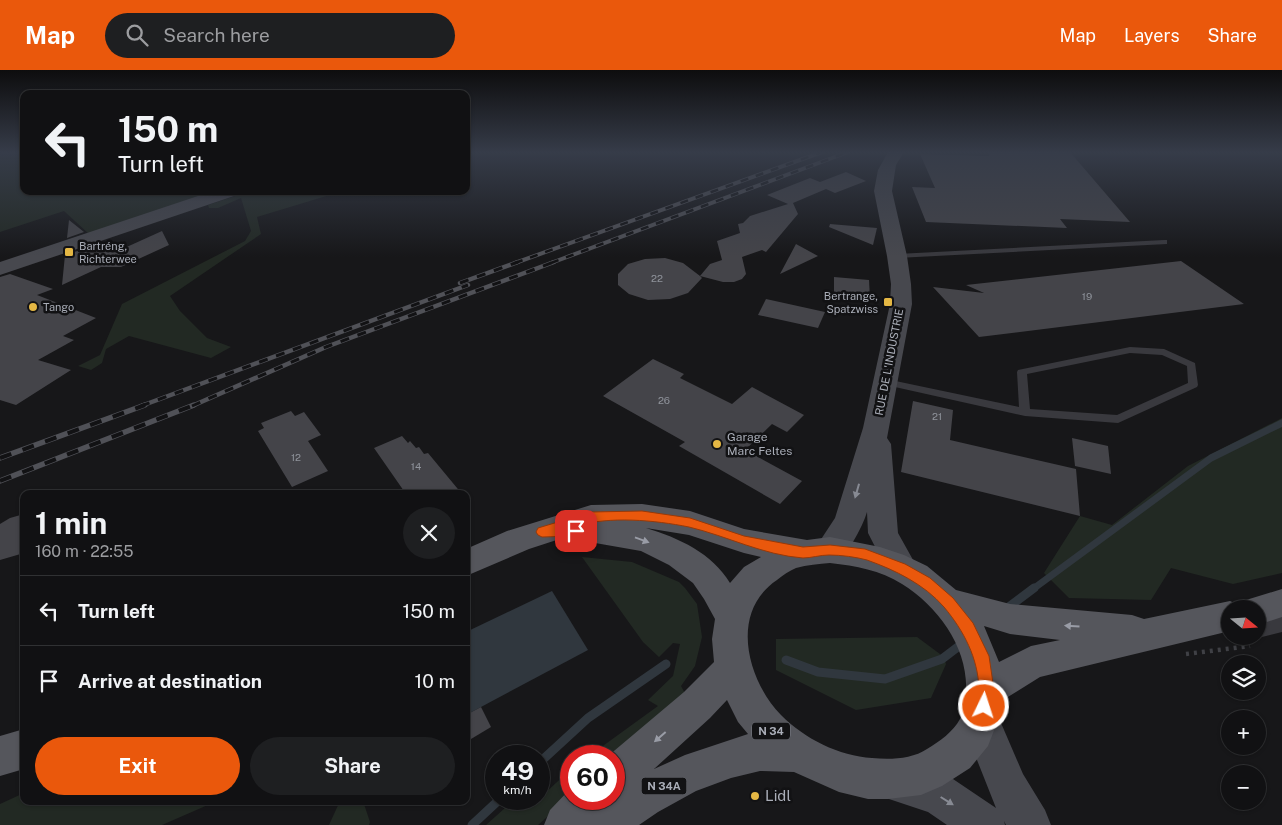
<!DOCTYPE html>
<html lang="en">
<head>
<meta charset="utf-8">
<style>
	body { margin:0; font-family:"Public Sans",sans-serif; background:#1e1f21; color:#f1f3f6; height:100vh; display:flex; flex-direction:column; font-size:19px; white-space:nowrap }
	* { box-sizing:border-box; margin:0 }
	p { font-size:16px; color:#9c9da0 }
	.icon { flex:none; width:28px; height:28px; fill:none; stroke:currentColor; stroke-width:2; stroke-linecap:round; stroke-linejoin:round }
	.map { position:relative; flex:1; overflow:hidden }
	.panel { position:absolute; left:20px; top:420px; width:450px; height:315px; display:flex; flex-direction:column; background:#111113; border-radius:10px; box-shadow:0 1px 4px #0004,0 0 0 1px #303133 }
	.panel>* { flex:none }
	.top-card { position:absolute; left:20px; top:20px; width:450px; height:105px; border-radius:10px; box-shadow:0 1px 4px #0004,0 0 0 1px #303133; background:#111113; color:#f1f3f6; overflow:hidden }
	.needle { width:32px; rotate:108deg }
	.controls { position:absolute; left:1221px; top:530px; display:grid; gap:10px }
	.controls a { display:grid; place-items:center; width:45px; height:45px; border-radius:50%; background:#111113; box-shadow:0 1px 4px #0004,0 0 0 1px #303133; font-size:25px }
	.speed { position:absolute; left:485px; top:675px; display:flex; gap:10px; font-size:25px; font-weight:700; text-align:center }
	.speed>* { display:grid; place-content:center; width:65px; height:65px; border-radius:50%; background:#111113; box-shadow:0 1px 4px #0004,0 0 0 1px #303133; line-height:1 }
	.speed small { font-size:12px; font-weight:400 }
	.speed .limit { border:8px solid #d22; background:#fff; color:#111 }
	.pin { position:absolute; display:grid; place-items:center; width:42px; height:42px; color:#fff; margin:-21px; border-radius:10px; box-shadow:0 2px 8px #0006 }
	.me { position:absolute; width:55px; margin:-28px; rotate:4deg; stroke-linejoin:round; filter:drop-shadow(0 0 4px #0008) }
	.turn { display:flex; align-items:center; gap:18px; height:105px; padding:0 15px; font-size:22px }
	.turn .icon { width:65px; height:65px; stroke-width:2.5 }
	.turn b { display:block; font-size:35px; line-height:42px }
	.round { display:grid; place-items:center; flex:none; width:52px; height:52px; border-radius:26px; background:#1e1f21 }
	.overview { display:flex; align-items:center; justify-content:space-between; height:85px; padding:0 15px }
	h1 { font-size:30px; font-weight:700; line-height:38px }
	.primary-button { display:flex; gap:10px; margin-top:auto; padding:10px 15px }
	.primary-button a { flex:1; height:58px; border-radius:30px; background:#ea580c; color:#fff; font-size:20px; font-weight:700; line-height:58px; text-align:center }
	.primary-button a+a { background:#1e1f21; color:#f1f3f6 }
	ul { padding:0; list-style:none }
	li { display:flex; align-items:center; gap:15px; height:70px; padding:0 15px; border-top:1px solid #303133 }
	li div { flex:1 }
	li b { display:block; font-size:19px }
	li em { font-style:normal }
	header { display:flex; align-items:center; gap:30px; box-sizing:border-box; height:70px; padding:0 25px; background:#ea580c; color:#fff }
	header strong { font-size:24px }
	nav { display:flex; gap:28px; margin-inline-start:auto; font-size:18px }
	.search { width:350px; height:45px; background:#1e1f21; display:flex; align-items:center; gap:12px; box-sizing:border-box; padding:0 18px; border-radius:28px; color:#9c9da0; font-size:19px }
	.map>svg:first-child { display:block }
	.green { fill:#222923 }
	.water { fill:#30373e }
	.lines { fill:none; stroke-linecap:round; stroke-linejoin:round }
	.stream-far1 { stroke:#30373e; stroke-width:7 }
	.stream { stroke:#30373e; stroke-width:9 }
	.building { fill:#444449 }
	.path { stroke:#3f4045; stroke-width:4.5; stroke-dasharray:3 5; stroke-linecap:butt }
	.lane { fill:#39393e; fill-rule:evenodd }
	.street { fill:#39393e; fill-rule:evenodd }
	.secondary { fill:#47484e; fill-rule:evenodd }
	.primary { fill:#55565c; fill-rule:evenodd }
	.rail-far2-casing { stroke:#505157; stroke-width:4 }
	.rail-far1-casing { stroke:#505157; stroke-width:4.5 }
	.rail-casing { stroke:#505157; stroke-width:5.5 }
	.rail-far2 { stroke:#121214; stroke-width:2.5; stroke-dasharray:8; stroke-linecap:butt }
	.rail-far1 { stroke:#121214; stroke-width:3; stroke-dasharray:9; stroke-linecap:butt }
	.rail { stroke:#121214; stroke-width:4; stroke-dasharray:12; stroke-linecap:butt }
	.oneway { fill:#878a93 }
	.oneway2 { fill:#999ca6 }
	.route { fill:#ea580c; stroke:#983908 }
	.poi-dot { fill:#e4b744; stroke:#121214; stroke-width:2 }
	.labels { text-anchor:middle; stroke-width:5; stroke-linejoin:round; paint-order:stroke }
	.number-label { font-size:10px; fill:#90949c }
	.far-poi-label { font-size:11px; fill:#aaaeb8; stroke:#121214; text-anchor:start }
	.far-street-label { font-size:11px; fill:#aaaeb8; stroke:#121214 }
	.shield { fill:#121214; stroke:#7c7f87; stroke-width:1 }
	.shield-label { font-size:11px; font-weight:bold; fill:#aaaeb8 }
	.poi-label { font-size:12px; fill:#aaaeb8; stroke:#121214; text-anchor:start }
	.near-poi-label { font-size:15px; fill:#aaaeb8; stroke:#121214; text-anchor:start }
</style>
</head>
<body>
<header>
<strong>Map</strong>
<div class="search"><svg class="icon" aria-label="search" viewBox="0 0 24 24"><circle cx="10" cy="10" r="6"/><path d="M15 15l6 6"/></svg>Search here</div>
<nav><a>Map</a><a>Layers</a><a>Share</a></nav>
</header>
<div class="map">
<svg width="1282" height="755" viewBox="0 0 1282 755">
	<rect width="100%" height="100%" fill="#171719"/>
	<g class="green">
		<path d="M0,82h24v39h195l-130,43 -25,-23 -64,21z"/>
		<path d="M250,121h93l-86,26 4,17 -91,62 10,15 27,27 24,9 -20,11 -82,-22 -23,13 -4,14 -11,7 -13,-4 22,-11 22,-51 123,-63 6,-10 -10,-33 -23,10h-9l-1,-3z"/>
		<path d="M1282,348v155l-49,11 -62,-16 -20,32 -82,-2 -25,-25 36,-57 32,9 76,-59z"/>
		<path d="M582,487l50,5 47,20 6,6 12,16 5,33 -7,29 -14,20 6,11 -6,8 -67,56v-5h-25l69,-50 -10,-6 25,-24 7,-32 -7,-1 -14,14 -16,-15z"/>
		<path d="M917,567l27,20 2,7 -15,34 -75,12 -80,-40v-31z"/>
		<path d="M571,699v27l-33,29h-52l29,-26h24v-7l4,3z"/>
		<path d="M24,723v8h193l-55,24h-162v-21z"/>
		<path d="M340,731h23l7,21 -1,3h-40z"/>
	</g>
	<path class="water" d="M552,521l36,59 -122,65v-83z"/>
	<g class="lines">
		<path class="stream-far1" d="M1033,519l178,-131 71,-35"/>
		<g class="stream">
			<path d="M1006,539l28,-21"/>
			<path d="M786,590l32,12 67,7 57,-20 21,-16"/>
			<path d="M539,693l49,-45 78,-54"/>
			<path d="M472,755l28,-26"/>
		</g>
	</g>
	<g class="building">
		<path d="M990,82h80l60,70 -70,-3 7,9 -141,-6 -14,-35 23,1 -15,-34 69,2z"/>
		<path d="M846,102l20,9 -31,12 -9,-4 -33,14 5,11 -32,38 -4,-2 -20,7 4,17 -4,5 -8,3h-11l-23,-6 2,2 -14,15 -18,6 -22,1 -19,-6 -11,-9v-11l10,-10 17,-5 20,-1 18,5 17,13 10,-12 12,-4 -5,-19 23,-8 -2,-9 5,-1 7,-7 38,-12 -21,-9 43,-17 10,4z"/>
		<path d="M69,150l15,12 -17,6z"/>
		<path d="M830,154l47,4 -4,17 -44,-18z"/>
		<path d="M162,161l7,14 -48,22h-20l-39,18 3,-30 34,-11 7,6h14z"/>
		<path d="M796,174l22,12 -38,18z"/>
		<path d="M1181,191l63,43 -265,33 -46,-50 51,6 -18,-8z"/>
		<path d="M10,204l43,15 -16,6 59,23 -33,18 11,4 -36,20 33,10 -55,35 -16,-5v-123z"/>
		<path d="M834,207l35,3 1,19 -36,-4z"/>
		<path d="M766,229l59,13 -7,16 -60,-13z"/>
		<path d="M653,289l31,15 -4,4 52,26 20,-17 52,28 -17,17 -15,-8 -27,26 57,31 -22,23 -101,-58 6,-4 -82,-46z"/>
		<path d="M913,331l40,9 -3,30 126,29 4,47 -179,-44z"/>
		<path d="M291,341l4,5 9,-4 17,23 -13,6 20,30 -36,16 -34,-56 6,-3 -3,-5z"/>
		<path d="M402,366l6,7 2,-2 6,7 3,-1 5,7 4,-1 34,41h-56l-32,-46z"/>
		<path d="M1072,368l36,8 3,28 -36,-8z"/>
		<path d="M24,444v39l-24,7v-36l10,-6z"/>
		<path d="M481,637l10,20 -25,15v-27z"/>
	</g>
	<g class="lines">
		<path class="path" d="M1186,584l64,-8"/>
		<g class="lane">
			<path d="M1164,170h3v4l-270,14 -4,-2 4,-2z"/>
			<path d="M1130,277l34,2 31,14 3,22 -1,2 -79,36 -93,-7 -139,-31 -5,-3 5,-3 133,28 -2,-35 1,-2zM1130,283l32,2 25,11 1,17 -71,32 -87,-6 -3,-35z"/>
		</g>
		<path class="street" d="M1282,536v26l-24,6 -5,-2h5v-24z"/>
		<g class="secondary">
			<path d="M888,82h16l-8,13 -4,26 15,65 4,28 1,20 -25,134 4,6 7,89 19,34 -5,9 -11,4 -11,-4 -22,-43 -1,-21c-4,14 -22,50 -37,51 -3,0 -8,-3 -11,-4l-5,-9 21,-32 28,-90 27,-124 1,-20 -4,-28 -13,-65 4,-21z"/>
			<path d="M213,121h26l-2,4 -237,80v-13z"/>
			<path d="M981,633l14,6 28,65 22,36 6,15h-45l-2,-4 1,4h-58l-19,-13 -48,-16 -6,-14 6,-14 14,-6 44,11 15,6 43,29 -34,-86 5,-13z"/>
		</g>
		<g class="primary">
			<path d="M642,434l48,7 54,18 63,11 23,-3 50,10 24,8 23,11 29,24 54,14 122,11 12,4 86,-18 13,6 3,-7 36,-11v28l-24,8v-16h-28v22l-190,46 -37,23v7l-15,39 -18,22 -28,18 -21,9 -33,4h-20l-29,-7 -45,-20 -34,-1 -29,7 -35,13 -38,21 -19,13h-95l6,-15 21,-22v11h43v-43h-6l76,-64 30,-30 -2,-23 3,-20 -11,-20 -11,-16 -24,-18 -28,-14 -63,-11 -3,-6 -46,15 -63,27v-27l41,-18 84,-26zM646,458l43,7 55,18 17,4 -17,10 -14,16c-18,-30 -51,-45 -84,-55zM830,493c26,3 50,7 72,21 37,23 67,65 64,109 -1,9 -1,18 -6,26 -7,13 -20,22 -33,30 -15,10 -37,11 -55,9 -33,-2 -67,-19 -91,-43 -34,-35 -52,-103 -4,-135 6,-5 12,-9 19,-12 11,-3 23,-4 34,-5zM984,556l26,8 50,6 -29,6 -32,16zM727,630l11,22 10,12 -63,21 -31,14 56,-51z"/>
			<path d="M24,659v40l-24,7v-40z"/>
		</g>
		<defs>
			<g id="rail-far2">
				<path d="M515,193l307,-111"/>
				<path d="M551,193l297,-111"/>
			</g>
			<g id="rail-far1">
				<path d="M460,213l58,-21"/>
				<path d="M141,336l327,-121"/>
				<path d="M192,336l134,-59 228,-85"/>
			</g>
			<g id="rail">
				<path d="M0,388l145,-53"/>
				<path d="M0,411l194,-76"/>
			</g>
		</defs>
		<use href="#rail-far2" class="rail-far2-casing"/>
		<use href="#rail-far1" class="rail-far1-casing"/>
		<use href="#rail" class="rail-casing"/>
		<use href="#rail-far2" class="rail-far2"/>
		<use href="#rail-far1" class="rail-far1"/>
		<use href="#rail" class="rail"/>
	</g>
	<defs><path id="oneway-solid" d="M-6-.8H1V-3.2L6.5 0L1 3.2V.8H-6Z" transform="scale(1.25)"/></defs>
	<g class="oneway">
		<use href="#oneway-solid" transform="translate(857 421) rotate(106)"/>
		<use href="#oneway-solid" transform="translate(947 731) rotate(32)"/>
	</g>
	<g class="oneway2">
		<use href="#oneway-solid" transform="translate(642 470) rotate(20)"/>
		<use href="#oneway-solid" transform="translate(1072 556) rotate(-176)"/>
		<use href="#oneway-solid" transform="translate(660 667) rotate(139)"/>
	</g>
	<linearGradient id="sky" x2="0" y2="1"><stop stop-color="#0d0d0e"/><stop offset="0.44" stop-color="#363c49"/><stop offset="1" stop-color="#363c49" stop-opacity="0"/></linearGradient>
	<rect width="1282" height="187" fill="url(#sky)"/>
	<path class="route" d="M642,441l48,7 54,18 59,11 27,-2 35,4 40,15 25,14 23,20 20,25 16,33 5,34 -5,22 -5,2 -6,-2c-3,-8 1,-14 1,-23 -1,-31 -15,-58 -35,-82 -20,-23 -49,-37 -77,-47 -11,-3 -26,-5 -38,-5 -9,0 -18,3 -26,3 -40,-3 -76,-22 -114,-31 -35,-7 -79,-11 -113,-1l4,2 2,3 -2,4 -4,1 -34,1 -4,-2 -2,-3 2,-4 53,-16z"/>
	<g class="poi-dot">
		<rect x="64" y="177" width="10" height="10" rx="2.5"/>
		<rect x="883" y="227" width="10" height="10" rx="2.5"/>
		<circle cx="33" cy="237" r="5"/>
		<circle cx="717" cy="374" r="5"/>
		<circle cx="755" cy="726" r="5"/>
	</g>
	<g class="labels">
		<g class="number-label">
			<text x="657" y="212">22</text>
			<text x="1087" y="230">19</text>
			<text x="664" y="334">26</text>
			<text x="937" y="350">21</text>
			<text x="296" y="391">12</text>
			<text x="416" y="400">14</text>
		</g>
		<g class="far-poi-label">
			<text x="79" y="180">Bartréng,<tspan x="79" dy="13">Richterwee</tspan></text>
			<text x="878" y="230" text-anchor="end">Bertrange,<tspan x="878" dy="13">Spatzwiss</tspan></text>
			<text x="43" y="241">Tango</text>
		</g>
		<g class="far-street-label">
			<text transform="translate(889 292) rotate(-79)" y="4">RUE DE L'INDUSTRIE</text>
		</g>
		<g class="shield">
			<rect x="752" y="652.5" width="38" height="17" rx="4"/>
			<rect x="641.5" y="707.5" width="45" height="17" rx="4"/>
		</g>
		<g class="shield-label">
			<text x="771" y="665">N 34</text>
			<text x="664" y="720">N 34A</text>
		</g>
		<g class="poi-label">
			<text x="727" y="371">Garage<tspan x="727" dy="14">Marc Feltes</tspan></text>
		</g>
		<g class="near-poi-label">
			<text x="765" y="731">Lidl</text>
		</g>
	</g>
</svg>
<div class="controls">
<a><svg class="needle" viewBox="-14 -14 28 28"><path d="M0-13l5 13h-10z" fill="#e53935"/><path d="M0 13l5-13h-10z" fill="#9c9da0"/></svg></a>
<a><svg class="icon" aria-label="layers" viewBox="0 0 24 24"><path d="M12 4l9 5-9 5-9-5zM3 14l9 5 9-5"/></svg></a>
<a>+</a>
<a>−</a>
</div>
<div class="speed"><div>49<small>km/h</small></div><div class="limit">60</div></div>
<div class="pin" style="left:576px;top:461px;background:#d93025"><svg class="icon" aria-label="arrive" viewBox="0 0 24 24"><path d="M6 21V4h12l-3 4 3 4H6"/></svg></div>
<svg class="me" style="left:984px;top:636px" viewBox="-20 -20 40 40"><circle r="17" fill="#ea580c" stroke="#fff" stroke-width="3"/><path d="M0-11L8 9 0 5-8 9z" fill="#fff"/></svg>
<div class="top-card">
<div class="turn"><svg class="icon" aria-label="left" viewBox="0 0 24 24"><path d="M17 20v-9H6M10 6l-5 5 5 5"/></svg><div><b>150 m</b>Turn left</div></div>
</div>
<section class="panel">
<div class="overview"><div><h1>1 min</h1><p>160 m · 22:55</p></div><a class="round"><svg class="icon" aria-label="close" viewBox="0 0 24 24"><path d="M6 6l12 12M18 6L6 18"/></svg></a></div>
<ul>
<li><svg class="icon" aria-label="left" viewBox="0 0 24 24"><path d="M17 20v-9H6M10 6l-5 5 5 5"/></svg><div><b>Turn left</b></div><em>150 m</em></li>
<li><svg class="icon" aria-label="arrive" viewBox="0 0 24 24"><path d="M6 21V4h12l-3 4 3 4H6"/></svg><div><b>Arrive at destination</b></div><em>10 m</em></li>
</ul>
<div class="primary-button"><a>Exit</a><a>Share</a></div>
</section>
</div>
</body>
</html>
